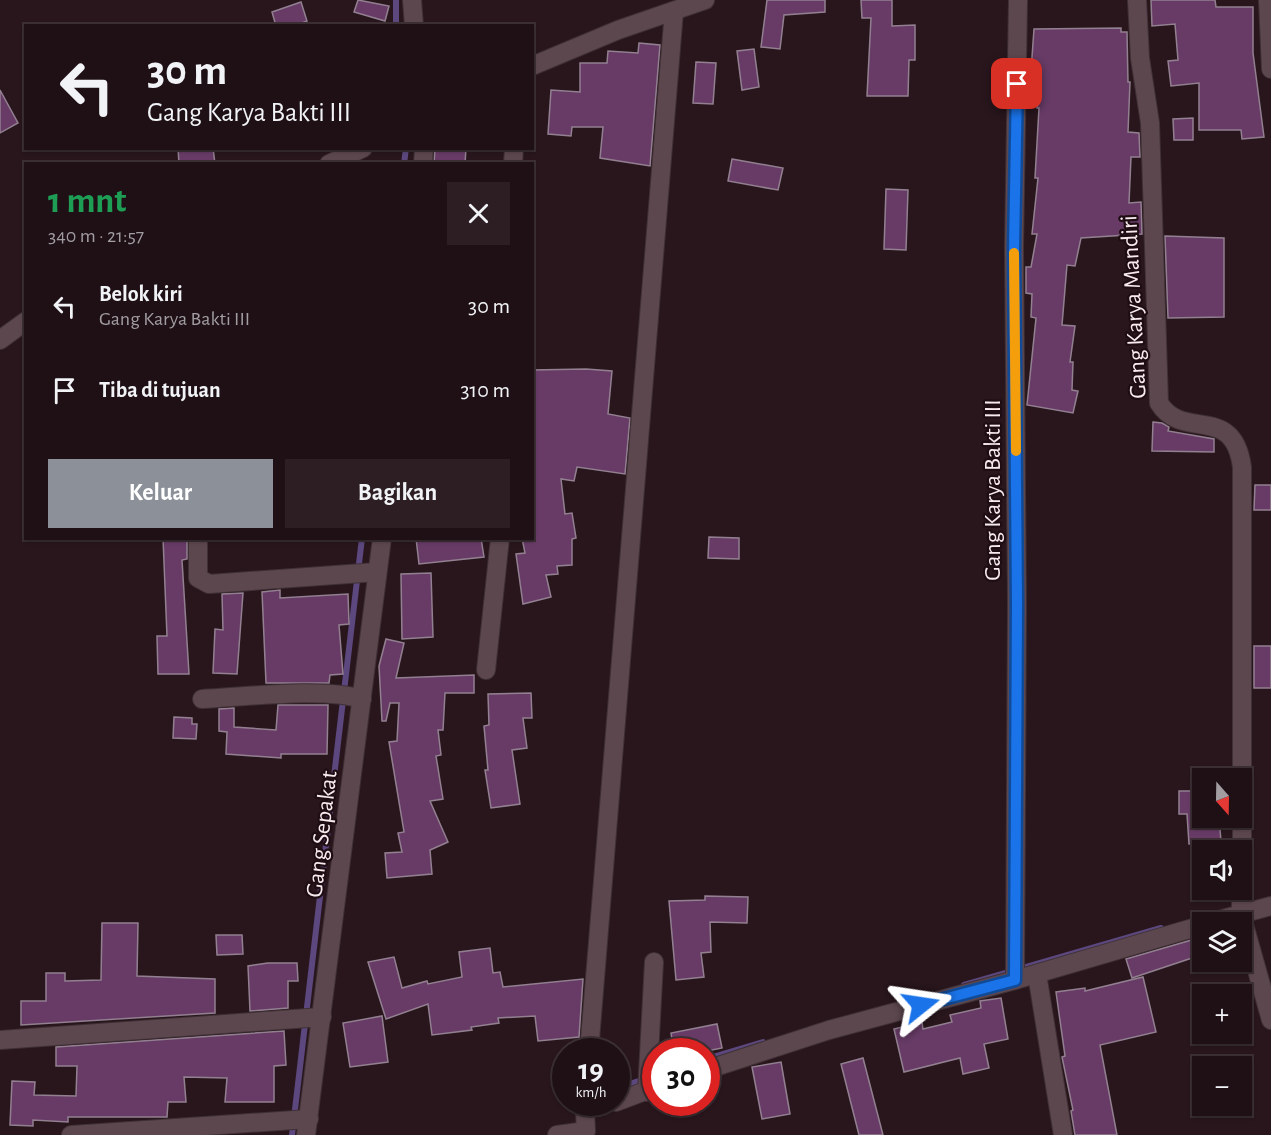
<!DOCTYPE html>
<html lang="id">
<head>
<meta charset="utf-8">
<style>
	body { margin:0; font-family:"Alegreya Sans",sans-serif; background:#2c1e23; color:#f1f3f6; height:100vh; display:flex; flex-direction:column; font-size:22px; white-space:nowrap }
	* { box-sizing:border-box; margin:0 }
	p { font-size:20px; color:#a19da1 }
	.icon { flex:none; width:33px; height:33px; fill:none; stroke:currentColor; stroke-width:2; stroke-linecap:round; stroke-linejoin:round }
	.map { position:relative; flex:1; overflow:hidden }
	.drawer { position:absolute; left:24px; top:162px; width:510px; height:378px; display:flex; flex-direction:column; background:#1f1016; border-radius:0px; box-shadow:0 2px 4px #0004,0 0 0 2px #3c3035 }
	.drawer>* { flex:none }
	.hud { position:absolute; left:24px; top:24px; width:510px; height:126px; border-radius:0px; box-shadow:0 2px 4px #0004,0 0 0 2px #3c3035; background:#1f1016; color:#f1f3f6; overflow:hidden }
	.needle { width:39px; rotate:160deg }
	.controls { position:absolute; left:1192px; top:768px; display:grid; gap:12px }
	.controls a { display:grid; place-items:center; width:60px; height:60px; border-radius:0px; background:#1f1016; box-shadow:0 2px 4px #0004,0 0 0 2px #3c3035; font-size:30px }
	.speed { position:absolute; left:552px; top:1038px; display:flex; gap:12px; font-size:30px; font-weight:700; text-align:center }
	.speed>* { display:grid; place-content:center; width:78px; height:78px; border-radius:50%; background:#1f1016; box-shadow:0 2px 4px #0004,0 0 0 2px #3c3035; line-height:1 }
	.speed small { font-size:15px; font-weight:400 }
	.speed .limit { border:9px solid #d22; background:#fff; color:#111 }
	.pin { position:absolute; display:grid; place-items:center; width:51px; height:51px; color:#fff; margin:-26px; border-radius:12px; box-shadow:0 3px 9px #0006 }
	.me { position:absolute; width:66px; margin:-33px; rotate:75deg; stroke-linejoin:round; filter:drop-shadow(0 0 4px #0008) }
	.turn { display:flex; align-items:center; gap:21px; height:126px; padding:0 24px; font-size:27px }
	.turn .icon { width:78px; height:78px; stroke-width:2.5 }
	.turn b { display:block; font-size:42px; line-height:51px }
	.round { display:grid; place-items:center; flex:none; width:63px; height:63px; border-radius:0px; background:#2c1e23 }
	.head { display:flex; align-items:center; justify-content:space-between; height:102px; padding:0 24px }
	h1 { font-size:36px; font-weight:700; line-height:45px; color:#1e9e55 }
	.primary-button { display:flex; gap:12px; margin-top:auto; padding:12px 24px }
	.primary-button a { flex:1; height:69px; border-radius:0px; background:#8c9099; color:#fff; font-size:24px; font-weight:700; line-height:69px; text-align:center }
	.primary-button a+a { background:#2c1e23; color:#f1f3f6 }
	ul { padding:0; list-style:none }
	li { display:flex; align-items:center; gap:18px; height:84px; padding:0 24px }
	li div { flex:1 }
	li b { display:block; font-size:22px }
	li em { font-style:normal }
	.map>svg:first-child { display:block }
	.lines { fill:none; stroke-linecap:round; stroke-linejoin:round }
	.stream { stroke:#5c487e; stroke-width:6 }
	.building { fill:#673b66; stroke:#928091; stroke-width:1.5 }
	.minor-casing { stroke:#3f3136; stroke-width:20 }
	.minor { stroke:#5d474f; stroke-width:18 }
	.route-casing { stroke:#114b97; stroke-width:15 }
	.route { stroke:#1a73e8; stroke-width:10 }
	.slow { stroke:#f59e0b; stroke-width:10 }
	.labels { text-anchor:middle; stroke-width:4.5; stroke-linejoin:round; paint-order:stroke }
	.street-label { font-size:24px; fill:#f8ebef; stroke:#1f0d14 }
</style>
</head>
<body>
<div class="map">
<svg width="1271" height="1135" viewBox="0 0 1271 1135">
	<rect width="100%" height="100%" fill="#29161d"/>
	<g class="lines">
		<g class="stream">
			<path d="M396,0v26"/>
			<path d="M404,164l2,-16"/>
			<path d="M964,985l197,-57"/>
			<path d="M706,1059l57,-17"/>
			<path d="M626,1085l19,-6"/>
			<path d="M292,1135l70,-597"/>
		</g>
	</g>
	<g class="building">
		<path d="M358,0l31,6 -4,15 -31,-9z"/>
		<path d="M767,0h58v12l-41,3 -4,34 -19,-2z"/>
		<path d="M861,0h31v26l23,-1v35h-6l-1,36h-41l4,-78h-9z"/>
		<path d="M1151,0h64l1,7h37v46l11,84 -22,2 -1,-9h-42v-47l-28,3 -3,-25 10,-1 -3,-36 -23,2z"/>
		<path d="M301,2l6,19 -13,5h-18l-4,-14z"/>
		<path d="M1121,28v4h6l1,50h2l-2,50 11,1 1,24h-9l-2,46 12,-1 1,32 -61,4 -6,28 -8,-1 -5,60 13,1 -5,36h3l-1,28 6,1 -5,22 -46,-8 9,-87 -5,-1 1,-23 -6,-1v-26h5l6,-33h-5l6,-56h-3l4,-70h-2l2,-22 -9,-1 4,-56z"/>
		<path d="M639,43l21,2 -10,121 -50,-8 3,-31h-31l-1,9 -23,-2 3,-44 29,2v-29h27l1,-12 30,2z"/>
		<path d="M754,49l5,38 -17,3 -5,-39z"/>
		<path d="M696,62l20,1 -3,41 -20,-1z"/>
		<path d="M0,90l18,33 -18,10z"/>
		<path d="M1193,118v22h-19l-1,-21z"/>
		<path d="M178,148h35l2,16h-36z"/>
		<path d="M435,148h31l-1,16h-31z"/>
		<path d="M732,159l51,9 -5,22 -50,-9z"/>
		<path d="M886,189l22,1 -2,60 -22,-1z"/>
		<path d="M1165,236l59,2v79l-56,1z"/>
		<path d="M586,369l26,2 -4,43 22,4 -5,56 -48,-7 -3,14 -13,-2 4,35 7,-1 4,25 -4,1v26l-15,1 1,8 -12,1 5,22 -28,7 -7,-50 9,-1 -3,-15h10v-168z"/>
		<path d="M1153,422l9,1 7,4 -1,4 46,8v13l-62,-1z"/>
		<path d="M1255,485h16v25h-17z"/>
		<path d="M709,537l30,1v21l-31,-1z"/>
		<path d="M163,538h24v21l-5,1 7,114h-31l-1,-38h10z"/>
		<path d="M416,538h24v3l41,-3 3,19 -65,7z"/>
		<path d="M431,573l2,64 -31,2 -1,-65z"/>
		<path d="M280,590v8l68,-4 1,30 -10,1 4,49 -13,1 -1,8h-63l-4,-91z"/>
		<path d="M243,593l-6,81 -24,-1 2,-44 8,1 -1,-36z"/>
		<path d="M386,639l18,4 -8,35 78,-3v18h-29l-2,37h-5l3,25 -5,1 7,43 -13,2 18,41 -18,8 2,24 -45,4 -2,-25 17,-1 -4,-19 6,-1 -15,-90 8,-1 2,-38h-9l-4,18h-4l-3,-55z"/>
		<rect x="1254" y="646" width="17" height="42"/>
		<path d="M531,693l1,25h-9l4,30 -15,2 8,54 -29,4 -6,-38h3l-4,-44 5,-1 -1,-31z"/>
		<path d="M278,705h50l-1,49h-46v4l-55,-4 1,-22 -8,-1v-22l15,-1v19l42,3z"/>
		<path d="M174,717l18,1v6h5l-1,15 -23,-1z"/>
		<path d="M1179,791h24v27h16l2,23 -32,3 -2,-30h-8z"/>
		<path d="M705,896l43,1 -1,26 -37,-1 1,30 -10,1 3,24 -28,3 -7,-79 36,-1z"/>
		<path d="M102,923h36l-1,53 78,3v34l-194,12v-24h25v-28h19v8l36,-1z"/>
		<path d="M216,935h26l1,19 -26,1z"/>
		<path d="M1195,939l6,16 -69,23 -6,-19z"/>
		<path d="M490,948l3,25 7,-1 3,15 80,-8 -4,58 -41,4 -3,-25 -37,2 1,5 -28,4 1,3 -40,5 -4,-31 -42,15 -18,-57 26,-5 8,31 25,-7 1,3 34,-7 -3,-25z"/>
		<path d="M268,963h29l1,18h-10v27l-38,3 -2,-45z"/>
		<path d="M1143,977l13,55 -56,13 17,90h-42l-4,-24 2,-1 -11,-53 3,-1 -9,-64 29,-4v3z"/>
		<path d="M1001,998l7,41 -24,5 5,24 -26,6 -3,-16 -56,14 -10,-43 28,-7 1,7 29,-7 -2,-7 31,-7 -1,-7z"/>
		<path d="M382,1016l6,46 -38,5 -7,-44z"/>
		<path d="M717,1024l5,24 -20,4h-28l-3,-19z"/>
		<path d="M284,1031l2,34 -12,1v36h-49l2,-24 -43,-1 2,25h-18l-1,15h-99v5l-35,-2v6l-23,-1 2,-44 23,1 -1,13 42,1 1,-30h-21v-19z"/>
		<path d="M863,1058l20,77h-24l-18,-71z"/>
		<path d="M781,1062l9,52 -28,5 -10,-52z"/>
	</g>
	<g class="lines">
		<defs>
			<g id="minor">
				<path d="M412,0l2,26"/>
				<path d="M1137,0l3,58 10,65 9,280c24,39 74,-1 83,64v311"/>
				<path d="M1268,0l3,69"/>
				<path d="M532,66l86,-36 87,-30"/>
				<path d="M329,164l34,-16"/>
				<path d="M423,164l1,-16"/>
				<path d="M513,164l1,-16"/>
				<path d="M0,340l26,-19"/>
				<path d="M198,538v40l11,6 168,-12"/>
				<path d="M486,670l14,-132"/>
				<path d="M202,699c43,-2 121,-12 160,0"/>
				<path d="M1242,850v-32"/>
				<path d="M1241,890v24l30,106"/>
				<path d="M1212,922l59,-16"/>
				<path d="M1037,974l26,161"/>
				<path d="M1015,980l2,-377 -3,-355 4,-248"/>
				<path d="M0,1040l322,-23"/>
				<path d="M589,1052l85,-1041"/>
				<path d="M706,1070l123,-40 186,-50 188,-55"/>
				<path d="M647,1092l7,-130"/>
				<path d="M616,1102l40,-15"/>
				<path d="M71,1135l238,-16"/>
				<path d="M306,1135l76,-597"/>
				<path d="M557,1135l29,-4 -1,-19"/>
			</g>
		</defs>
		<use href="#minor" class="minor-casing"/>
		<use href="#minor" class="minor"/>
	</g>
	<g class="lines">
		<defs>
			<path id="route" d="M921,1005l94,-25 2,-377 -3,-355 3,-164"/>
		</defs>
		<use href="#route" class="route-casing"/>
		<use href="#route" class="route"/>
		<path class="slow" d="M1014,253l2,198"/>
	</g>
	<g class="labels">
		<g class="street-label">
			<text transform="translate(1133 307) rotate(-93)" y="8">Gang Karya Mandiri</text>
			<text transform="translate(992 490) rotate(-90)" y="8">Gang Karya Bakti III</text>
			<text transform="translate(321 834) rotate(-83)" y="8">Gang Sepakat</text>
		</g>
	</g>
</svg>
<div class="controls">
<a><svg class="needle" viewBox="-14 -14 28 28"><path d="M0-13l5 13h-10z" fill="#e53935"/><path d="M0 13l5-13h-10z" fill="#a19da1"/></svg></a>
<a><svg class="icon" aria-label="sound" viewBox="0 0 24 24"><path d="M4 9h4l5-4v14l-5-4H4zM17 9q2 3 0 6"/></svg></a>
<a><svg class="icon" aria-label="layers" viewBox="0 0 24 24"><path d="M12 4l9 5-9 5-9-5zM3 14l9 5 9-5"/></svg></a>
<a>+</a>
<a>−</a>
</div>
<div class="speed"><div>19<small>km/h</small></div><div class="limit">30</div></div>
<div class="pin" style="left:1017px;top:84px;background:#d93025"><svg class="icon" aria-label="arrive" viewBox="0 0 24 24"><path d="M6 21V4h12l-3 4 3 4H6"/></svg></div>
<svg class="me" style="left:921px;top:1005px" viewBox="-20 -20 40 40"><path d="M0-17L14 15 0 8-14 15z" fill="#1a73e8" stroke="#fff" stroke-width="4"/></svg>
<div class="hud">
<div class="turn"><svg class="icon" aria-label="left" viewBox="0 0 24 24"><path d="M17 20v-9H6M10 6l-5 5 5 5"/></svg><div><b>30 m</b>Gang Karya Bakti III</div></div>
</div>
<section class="drawer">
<div class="head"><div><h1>1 mnt</h1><p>340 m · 21:57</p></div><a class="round"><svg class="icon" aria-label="close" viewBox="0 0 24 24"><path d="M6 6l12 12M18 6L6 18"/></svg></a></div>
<ul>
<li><svg class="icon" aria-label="left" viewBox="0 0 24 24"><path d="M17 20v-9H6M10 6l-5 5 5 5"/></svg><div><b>Belok kiri</b><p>Gang Karya Bakti III</p></div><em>30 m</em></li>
<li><svg class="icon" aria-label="arrive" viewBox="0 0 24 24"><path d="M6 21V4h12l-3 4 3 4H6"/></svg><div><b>Tiba di tujuan</b></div><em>310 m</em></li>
</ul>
<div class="primary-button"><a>Keluar</a><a>Bagikan</a></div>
</section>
</div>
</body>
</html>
